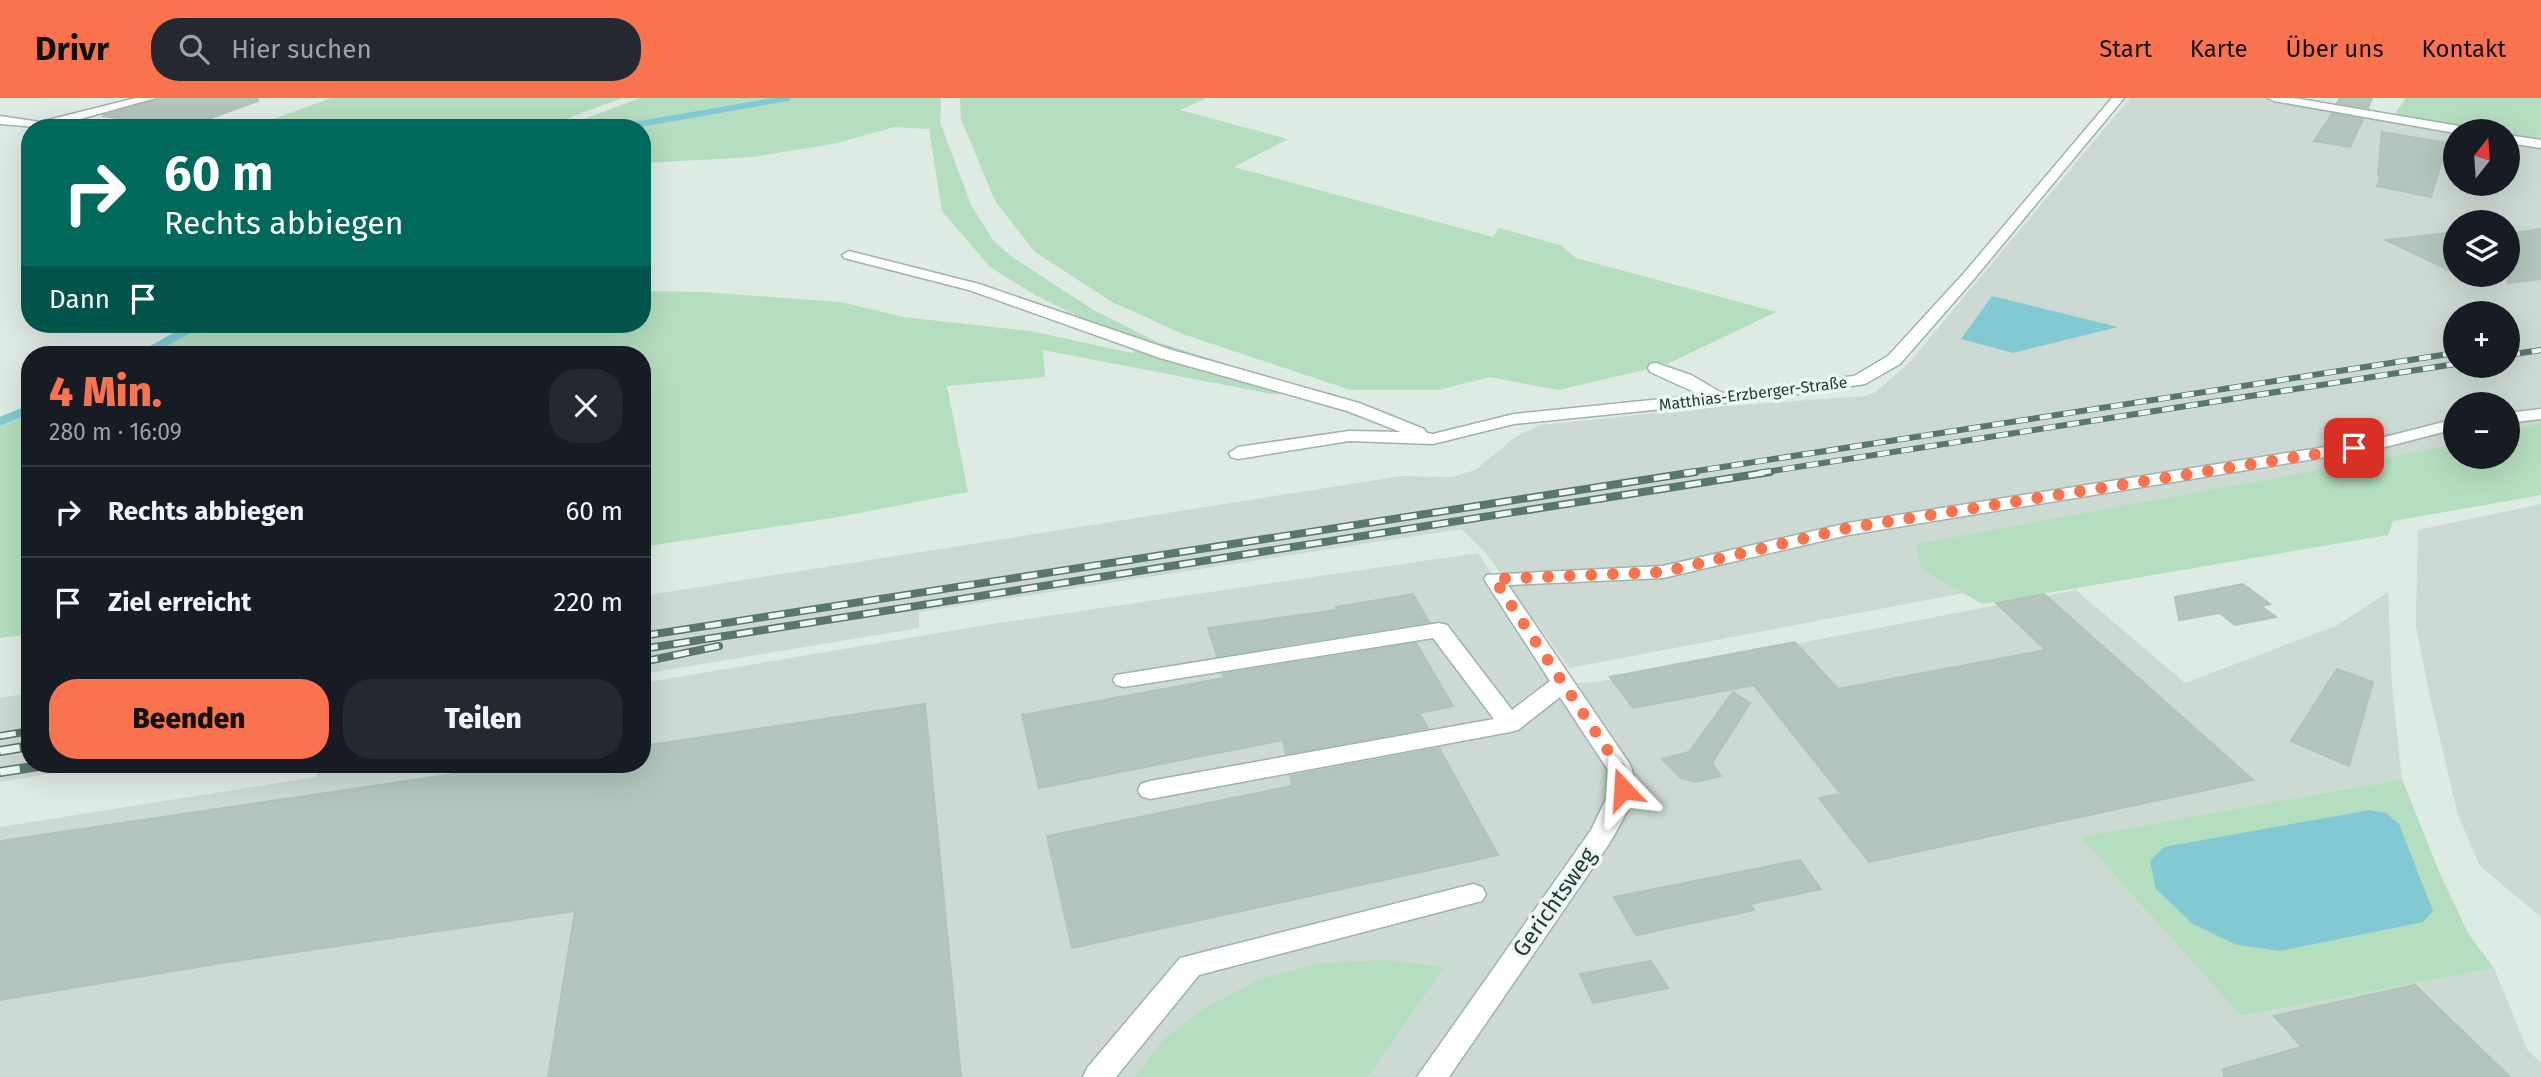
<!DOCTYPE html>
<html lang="de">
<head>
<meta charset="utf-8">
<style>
	body { margin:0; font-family:"Fira Sans",sans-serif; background:#242831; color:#f1f3f6; height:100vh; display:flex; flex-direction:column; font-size:26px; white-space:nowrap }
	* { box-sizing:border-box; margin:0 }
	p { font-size:23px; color:#9ea1a6 }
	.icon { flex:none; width:38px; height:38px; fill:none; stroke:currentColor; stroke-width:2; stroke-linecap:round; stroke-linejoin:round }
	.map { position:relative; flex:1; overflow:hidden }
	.details { position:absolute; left:21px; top:248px; width:630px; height:427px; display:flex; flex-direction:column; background:#171b24; border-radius:28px; box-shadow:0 7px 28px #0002 }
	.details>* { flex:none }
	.top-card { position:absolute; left:21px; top:21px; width:630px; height:214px; border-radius:28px; box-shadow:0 7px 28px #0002; background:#00695c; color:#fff; overflow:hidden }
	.needle { width:46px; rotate:17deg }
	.buttons { position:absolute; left:2443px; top:21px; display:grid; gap:14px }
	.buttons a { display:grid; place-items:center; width:77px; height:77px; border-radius:50%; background:#171b24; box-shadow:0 7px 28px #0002; font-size:35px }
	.pin { position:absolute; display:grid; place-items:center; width:60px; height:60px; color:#fff; margin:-30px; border-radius:14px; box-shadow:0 4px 10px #0006 }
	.me { position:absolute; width:77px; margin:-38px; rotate:340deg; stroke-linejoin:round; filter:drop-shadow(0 0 5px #0008) }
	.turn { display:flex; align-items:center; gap:24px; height:147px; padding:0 28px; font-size:32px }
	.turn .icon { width:91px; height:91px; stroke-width:2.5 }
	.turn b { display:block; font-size:49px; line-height:60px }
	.then { display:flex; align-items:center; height:66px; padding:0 28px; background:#0003; gap:14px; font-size:26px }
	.round { display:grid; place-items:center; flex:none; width:74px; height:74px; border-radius:28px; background:#242831 }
	.headline { display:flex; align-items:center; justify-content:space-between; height:119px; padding:0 28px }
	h1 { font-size:42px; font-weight:800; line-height:52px; color:#f8734e }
	.primary-button { display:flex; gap:14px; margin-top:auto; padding:14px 28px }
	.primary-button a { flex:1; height:80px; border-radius:28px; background:#f8734e; color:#111; font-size:28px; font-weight:800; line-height:80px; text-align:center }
	.primary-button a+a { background:#242831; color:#f1f3f6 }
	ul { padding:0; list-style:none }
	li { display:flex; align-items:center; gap:21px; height:91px; padding:0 28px; border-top:2px solid #363941 }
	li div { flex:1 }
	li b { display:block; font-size:26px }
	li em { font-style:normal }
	header { display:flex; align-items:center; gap:42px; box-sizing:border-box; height:98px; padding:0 35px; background:#f8734e; color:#111 }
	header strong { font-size:33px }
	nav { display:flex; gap:38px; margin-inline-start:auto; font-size:24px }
	.search { width:490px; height:63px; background:#242831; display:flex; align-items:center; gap:18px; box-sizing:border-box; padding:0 24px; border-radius:28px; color:#9ea1a6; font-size:26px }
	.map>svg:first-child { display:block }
	.built { fill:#ccdad3; fill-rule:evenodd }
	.green { fill:#b5ddbf }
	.water { fill:#83c9d3 }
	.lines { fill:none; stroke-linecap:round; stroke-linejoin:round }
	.stream-far1 { stroke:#83c9d3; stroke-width:6 }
	.stream { stroke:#83c9d3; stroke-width:8 }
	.building { fill:#b3c5bd; stroke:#b0c4bb; stroke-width:2 }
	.minor-casing { stroke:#a1b2ab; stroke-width:3 }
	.minor { fill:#fff; fill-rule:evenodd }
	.rail-far2-casing { stroke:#59776e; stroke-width:6 }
	.rail-far1-casing { stroke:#59776e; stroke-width:8 }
	.rail-casing { stroke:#59776e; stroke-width:10 }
	.rail-far2 { stroke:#eef7f2; stroke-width:4.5; stroke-dasharray:12; stroke-linecap:butt }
	.rail-far1 { stroke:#eef7f2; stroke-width:5; stroke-dasharray:16; stroke-linecap:butt }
	.rail { stroke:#eef7f2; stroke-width:7; stroke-dasharray:20; stroke-linecap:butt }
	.route { stroke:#f8734e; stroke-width:12; stroke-dasharray:0 21.6 }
	.labels { text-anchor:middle; stroke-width:7; stroke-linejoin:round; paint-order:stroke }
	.far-street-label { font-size:16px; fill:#1f3a32; stroke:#eef7f2 }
	.near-street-label { font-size:23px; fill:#1f3a32; stroke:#eef7f2 }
</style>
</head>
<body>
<header>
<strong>Drivr</strong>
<div class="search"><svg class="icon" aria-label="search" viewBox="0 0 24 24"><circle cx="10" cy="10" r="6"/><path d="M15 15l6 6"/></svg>Hier suchen</div>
<nav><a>Start</a><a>Karte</a><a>Über uns</a><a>Kontakt</a></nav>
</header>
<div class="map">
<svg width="2541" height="979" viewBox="0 0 2541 979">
	<rect width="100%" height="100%" fill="#deeae4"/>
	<g class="built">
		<path d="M2130,0h134l191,33v53h53v-43l33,5v276l-33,9v-27h-53v41l-7,2 -104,74 -775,147 -84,-116 -24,-23 -542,83v16l-277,46v-78l760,-120 50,1 23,-7 42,-34 23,-11 186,-19 139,-10 9,-3 34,-29zM2455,124h53v53h-53zM2455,215h53v53h-53z"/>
		<path d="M2541,406v413l-61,-51 -22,-51 -28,-118 -14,-71v-15l2,-81z"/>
		<path d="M1478,455l84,131 35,-2 479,-92 109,93 151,-57 52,-34 4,95 10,92 -320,58 159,179 253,-48 33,81 14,14v14h-2541v-250l316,-50 5,-12h321v-82l356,-60z"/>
		<path d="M30,595v72h71l-101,17v-84z"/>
	</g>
	<g class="green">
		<path d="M331,0h291l-81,30h-292z"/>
		<path d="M640,0h130l-168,30h-42z"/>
		<path d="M789,0h152l-1,24 31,83 22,35 19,17 80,52 65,33 163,51 -48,1 -229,-44 2,27 -98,9 21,106 -130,25 -196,30v-192h-497l54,-31h443v-33l61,1 138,10 62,15 127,14 102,22 13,-9 -51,-20 -59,-29 -45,-28 -48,-56 -13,-82 -35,-2 -56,16 -85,14 -111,6v-35h-27z"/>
		<path d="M960,0h247l-27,12 108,29 -54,28 259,70 6,-9 61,17 16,13 200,54 -111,53 -107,25 -68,-13 -52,13h-87l-168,-56 -71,-32 -77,-50 -40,-51 -34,-82z"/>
		<path d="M2406,0h135v44l-33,-6v-5h-28l-87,-15z"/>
		<path d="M30,309v227l-30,4v-221z"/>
		<path d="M2541,324v73l-148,26 -5,14 -406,69 -61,-35 -4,-25 538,-99v12h53v-26z"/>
		<path d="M2402,681l38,95 29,61 25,33 -253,48 -160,-179z"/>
		<path d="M1387,862l57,7 -77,110h-232l28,-37 42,-32 53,-28 62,-17z"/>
	</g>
	<g class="water">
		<path d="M1992,198l126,31 -105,26 -52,-14z"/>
		<path d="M2370,712l16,3 13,11 34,87 -10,11 -143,29 -43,-6 -44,-21 -37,-35 -6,-28 14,-14z"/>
	</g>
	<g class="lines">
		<path class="stream-far1" d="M617,30l171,-30"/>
		<g class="stream">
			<path d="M142,257l56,-31"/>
			<path d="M0,323l30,-12"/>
		</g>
	</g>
	<g class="building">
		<path d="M159,0h98l1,3 -72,26 -84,-11z"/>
		<path d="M2340,0h32l-4,10 -31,-5z"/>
		<path d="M2332,16l31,5 -13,28 -36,-6z"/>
		<path d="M2382,34l65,11 -16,54 -54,-11 3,-10 -2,-1z"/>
		<path d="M2541,131v50l-33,4v-49z"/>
		<path d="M2455,134v41l-69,-33z"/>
		<path d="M2243,486l27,20 -9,2 15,11 -41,8 -15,-12 -41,7 -4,-23z"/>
		<path d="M1413,496l16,28 -212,34 -9,-28 129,-18 -1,-3z"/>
		<path d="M2044,496l209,186 -384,82 -50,-64 22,-4 -87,-109 -121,23 -23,-31 185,-35 43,47 208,-39 -50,-47z"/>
		<path d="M1416,545l37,63 -34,7 9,15 -142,26 -3,-14 -244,48 -17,-73 202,-37 -1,-4z"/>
		<path d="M2337,571l36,13 -24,84 -58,-25z"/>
		<path d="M1733,594l17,11 -38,60 9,13 -24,6 -16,-4 -19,-19 27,-7z"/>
		<path d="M925,606l36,373h-413l27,-166 -347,51 -228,38v-159l515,-76h127v-19z"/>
		<path d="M1439,650l59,107 -426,93 -25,-112 245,-50 -2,-10z"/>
		<path d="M1800,762l21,29 -71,15 4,6 -118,25 -22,-38z"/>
		<path d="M1651,863l17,27 -75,15 -13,-29z"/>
		<path d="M2415,887l95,92h-286l-1,-8 79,-22 -28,-31z"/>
	</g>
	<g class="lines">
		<defs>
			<g id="minor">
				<path d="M136,0h20l-108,30 -48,-4v-8l40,6z"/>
				<path d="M2112,0h12l-150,181 -74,85 -35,20 -93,14 -258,26 -81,20 -84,-3 -111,18 -7,-2 -2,-4 9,-6 111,-16 52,1 -54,-21 -187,-53 -191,-68 -125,-32 -2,-3 7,-4 130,33 193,66 187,53 65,26 3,4 6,1 81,-20 187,-19 -51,-23 -2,-4 2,-4 6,-1 35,12 31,18 132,-17 34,-20 76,-83z"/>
				<path d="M2268,0h26l171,29 6,4 -16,2 -181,-32z"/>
				<path d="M2508,37l33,5v8l-33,-5z"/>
				<path d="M2541,311v10l-33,4v-10z"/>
				<path d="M2455,321v10l-74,19 -533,87 -185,43 -155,7 121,178c15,27 -7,58 -20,81l-160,233h-32l174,-247 16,-33 1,-27 -48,-73 -42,33 -8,2 -360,67 -9,-3 -3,-6 3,-6 9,-3 344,-62 -61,-81 -309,49 -8,-2 -3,-5 3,-5 323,-52 8,2 65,85 38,-29 -66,-102 3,-4 176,-9 185,-43 533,-85z"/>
				<path d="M1473,786l9,3 4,7 -4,7 -283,74 -83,102h-33l4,-9 93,-110z"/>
			</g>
		</defs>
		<use href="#minor" class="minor-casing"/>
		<use href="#minor" class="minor"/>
		<defs>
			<g id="rail-far2">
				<path d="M2508,257l33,-5"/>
				<path d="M1684,375l771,-120"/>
				<path d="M1759,375l696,-109"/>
			</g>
			<g id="rail-far1">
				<path d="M642,538l1053,-164"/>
				<path d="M642,551l1128,-177"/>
				<path d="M642,564l77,-16"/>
				<path d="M0,638l30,-5"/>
			</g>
			<g id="rail">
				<path d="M0,653l30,-5"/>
				<path d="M0,674l45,-7"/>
			</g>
		</defs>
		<use href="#rail-far2" class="rail-far2-casing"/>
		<use href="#rail-far1" class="rail-far1-casing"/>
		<use href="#rail" class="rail-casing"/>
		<use href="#rail-far2" class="rail-far2"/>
		<use href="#rail-far1" class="rail-far1"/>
		<use href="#rail" class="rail"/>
	</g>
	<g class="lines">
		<path class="route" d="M1623,691l-3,-20 -126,-190 170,-7 184,-44 506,-80"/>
	</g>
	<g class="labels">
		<g class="far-street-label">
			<text transform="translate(1753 295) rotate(-7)" y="6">Matthias-Erzberger-Straße</text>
		</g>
		<g class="near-street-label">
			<text transform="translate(1554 804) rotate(-55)" y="8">Gerichtsweg</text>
		</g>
	</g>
</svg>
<div class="buttons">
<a><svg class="needle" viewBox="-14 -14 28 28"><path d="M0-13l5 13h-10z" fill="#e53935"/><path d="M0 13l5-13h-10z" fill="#9ea1a6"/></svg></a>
<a><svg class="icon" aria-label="layers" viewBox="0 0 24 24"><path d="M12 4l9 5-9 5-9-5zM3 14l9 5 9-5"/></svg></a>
<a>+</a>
<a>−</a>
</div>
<div class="pin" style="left:2354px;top:350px;background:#d93025"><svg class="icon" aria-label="arrive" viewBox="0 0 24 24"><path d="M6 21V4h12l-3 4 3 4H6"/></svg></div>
<svg class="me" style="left:1623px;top:691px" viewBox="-20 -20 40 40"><path d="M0-17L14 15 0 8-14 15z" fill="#f8734e" stroke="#fff" stroke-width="4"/></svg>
<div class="top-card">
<div class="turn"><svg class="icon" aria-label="right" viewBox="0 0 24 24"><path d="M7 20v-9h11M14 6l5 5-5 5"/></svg><div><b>60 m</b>Rechts abbiegen</div></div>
<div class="then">Dann<svg class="icon" aria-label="arrive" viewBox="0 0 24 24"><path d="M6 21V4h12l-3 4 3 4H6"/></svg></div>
</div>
<section class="details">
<div class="headline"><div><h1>4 Min.</h1><p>280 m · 16:09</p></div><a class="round"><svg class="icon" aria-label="close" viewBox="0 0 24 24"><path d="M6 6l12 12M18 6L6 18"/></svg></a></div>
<ul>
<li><svg class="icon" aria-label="right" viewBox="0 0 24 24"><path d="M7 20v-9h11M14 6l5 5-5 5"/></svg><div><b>Rechts abbiegen</b></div><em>60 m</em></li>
<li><svg class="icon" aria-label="arrive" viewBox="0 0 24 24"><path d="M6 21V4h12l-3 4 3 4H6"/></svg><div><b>Ziel erreicht</b></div><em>220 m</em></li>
</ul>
<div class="primary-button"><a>Beenden</a><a>Teilen</a></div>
</section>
</div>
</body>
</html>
